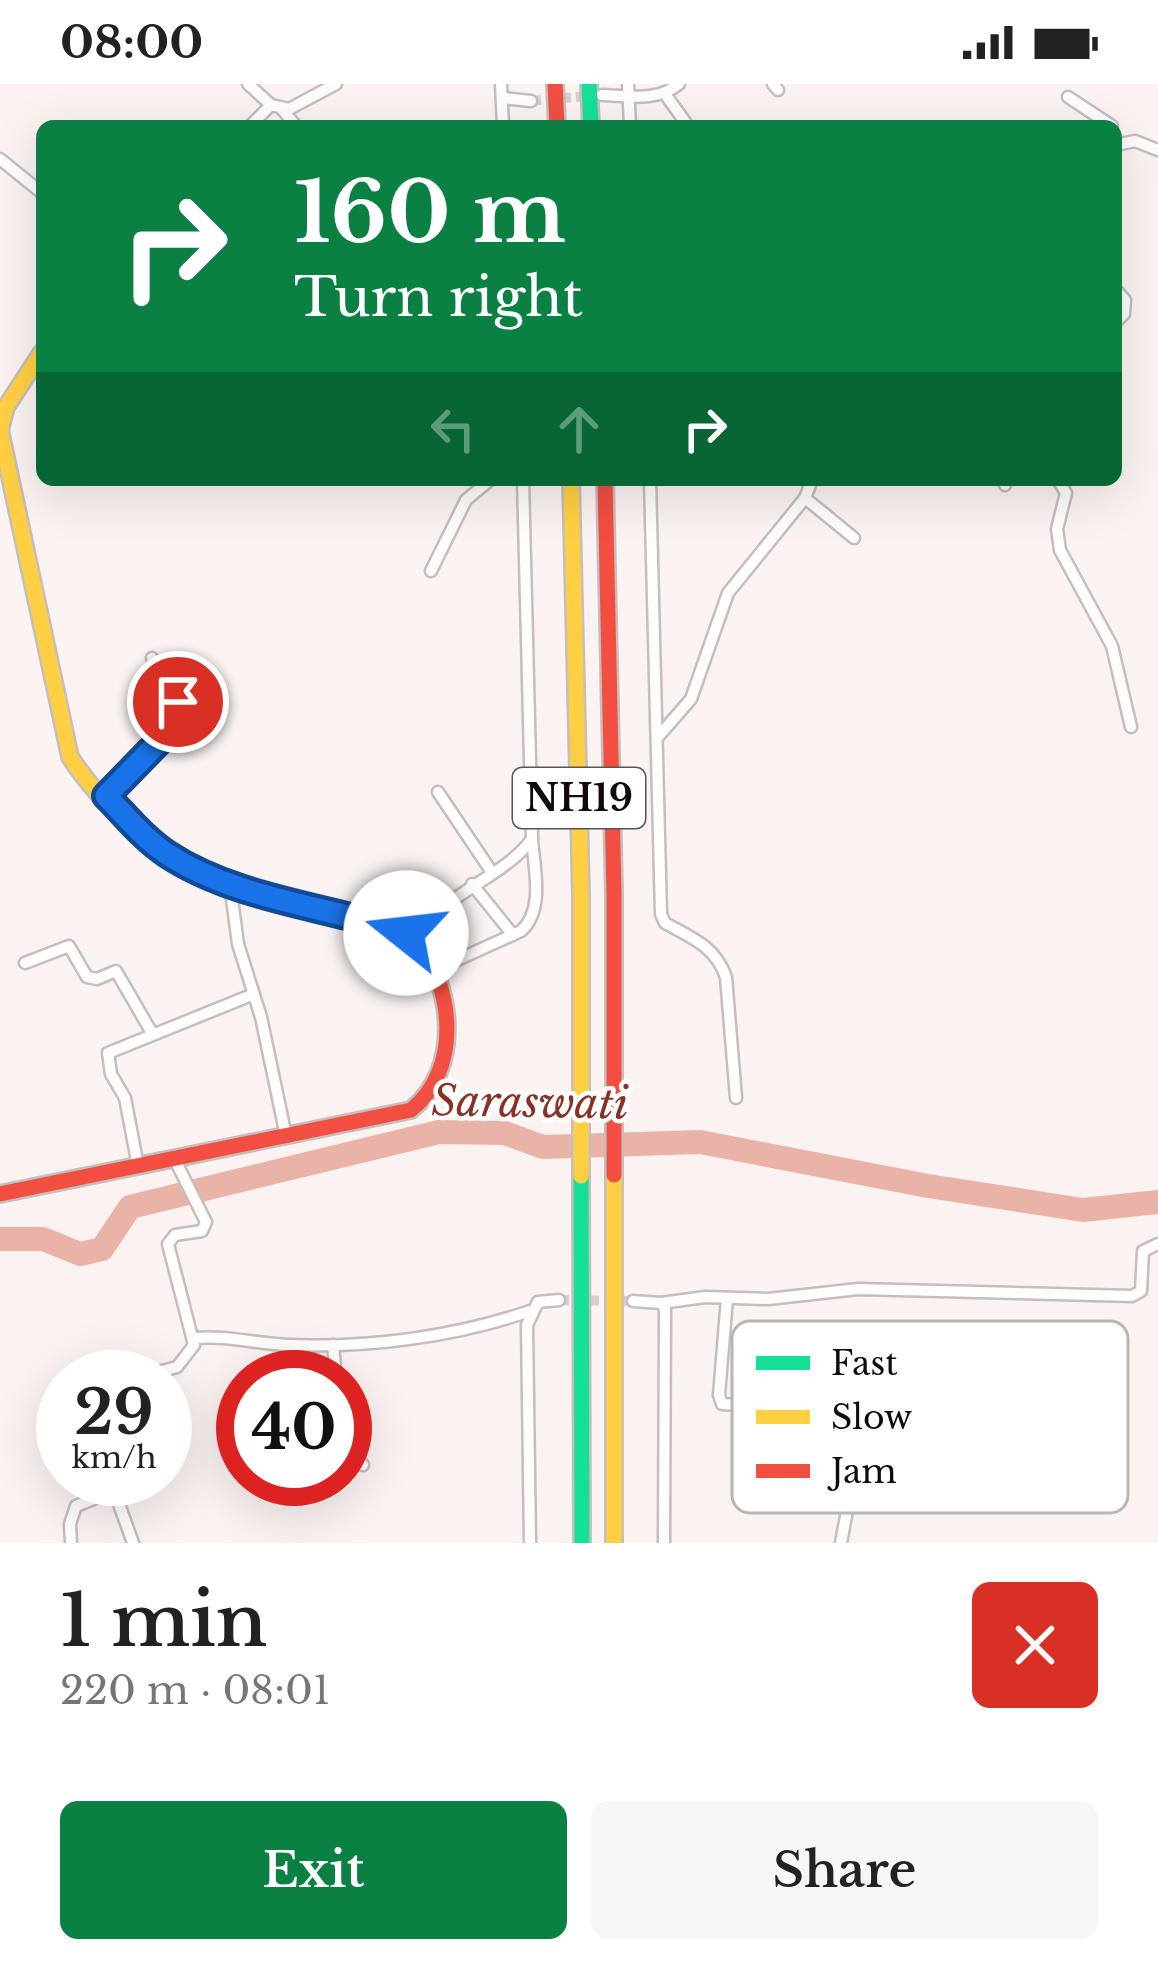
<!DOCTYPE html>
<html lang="en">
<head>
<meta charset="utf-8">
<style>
	body { margin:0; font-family:"Libre Baskerville",serif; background:#f6f6f6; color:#222; height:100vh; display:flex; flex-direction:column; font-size:45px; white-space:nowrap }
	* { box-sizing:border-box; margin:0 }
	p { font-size:39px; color:#767676 }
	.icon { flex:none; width:66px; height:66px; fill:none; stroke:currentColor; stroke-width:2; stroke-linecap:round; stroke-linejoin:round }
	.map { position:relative; height:1459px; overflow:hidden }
	.sheet { display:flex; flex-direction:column; background:#fff; flex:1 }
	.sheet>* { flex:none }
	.hud { position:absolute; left:36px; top:36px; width:1086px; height:366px; border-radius:18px; box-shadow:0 12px 48px #0002; background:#0b8043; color:#fff; overflow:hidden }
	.speed { position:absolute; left:36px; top:1266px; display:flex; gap:24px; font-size:60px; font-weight:700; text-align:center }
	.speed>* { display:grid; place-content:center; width:156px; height:156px; border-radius:50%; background:#fff; box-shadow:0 12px 48px #0002; line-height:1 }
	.speed small { font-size:30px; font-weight:400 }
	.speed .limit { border:18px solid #d22; background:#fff; color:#111 }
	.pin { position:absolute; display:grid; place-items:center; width:102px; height:102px; color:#fff; margin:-51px; border:6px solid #fff; border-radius:50%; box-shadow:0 3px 12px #0007 }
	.me { position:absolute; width:132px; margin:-66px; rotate:286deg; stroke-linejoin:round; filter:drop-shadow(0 0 9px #0008) }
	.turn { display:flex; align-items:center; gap:42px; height:252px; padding:0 60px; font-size:54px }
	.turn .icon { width:156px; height:156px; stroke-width:2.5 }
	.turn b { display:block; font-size:84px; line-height:102px }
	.lanes { display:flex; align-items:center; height:114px; padding:0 60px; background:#0003; justify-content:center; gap:60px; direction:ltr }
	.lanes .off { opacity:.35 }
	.round { display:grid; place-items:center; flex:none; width:126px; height:126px; border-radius:18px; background:#f6f6f6 }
	.headline { display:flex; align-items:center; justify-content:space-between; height:204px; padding:0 60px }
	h1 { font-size:72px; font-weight:600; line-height:90px }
	.button { display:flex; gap:24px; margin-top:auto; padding:24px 60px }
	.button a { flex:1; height:138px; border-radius:18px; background:#0b8043; color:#fff; font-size:48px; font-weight:600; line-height:138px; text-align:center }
	.button a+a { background:#f6f6f6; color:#222 }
	.status { display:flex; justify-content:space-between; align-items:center; height:84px; padding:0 60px; background:#fff; direction:ltr }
	.status svg { height:33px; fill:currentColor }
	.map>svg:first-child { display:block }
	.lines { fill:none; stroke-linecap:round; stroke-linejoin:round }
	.river { stroke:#e9b3a8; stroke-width:24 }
	.street-tunnel { stroke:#d7d0cf; stroke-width:10; stroke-dasharray:10 5; stroke-linecap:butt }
	.street-casing { stroke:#c4bebd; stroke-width:15 }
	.fast-casing { stroke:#c4bebd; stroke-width:20 }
	.slow-casing { stroke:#c4bebd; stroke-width:20 }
	.jam-casing { stroke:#c4bebd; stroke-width:20 }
	.street { stroke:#fefdfd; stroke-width:10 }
	.fast { stroke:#16e098; stroke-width:15 }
	.slow { stroke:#ffcf43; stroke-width:15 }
	.jam { stroke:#f24e42; stroke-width:15 }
	.route-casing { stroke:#114b97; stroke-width:30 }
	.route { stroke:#1a73e8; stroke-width:21 }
	.labels { text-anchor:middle; stroke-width:9; stroke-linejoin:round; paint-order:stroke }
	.shield { fill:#fff; stroke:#585454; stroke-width:3 }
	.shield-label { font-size:36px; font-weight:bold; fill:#100b0a }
	.water-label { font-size:42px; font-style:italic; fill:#893124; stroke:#fff }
	.key { fill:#fff; stroke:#b7b6b6; stroke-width:3 }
	.key-label { font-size:33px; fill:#100b0a }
</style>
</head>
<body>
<div class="status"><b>08:00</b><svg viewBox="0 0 49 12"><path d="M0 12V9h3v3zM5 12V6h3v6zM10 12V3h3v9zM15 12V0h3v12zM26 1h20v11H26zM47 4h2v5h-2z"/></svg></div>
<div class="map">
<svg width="1158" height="1459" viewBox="0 0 1158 1459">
	<rect width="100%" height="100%" fill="#faf3f2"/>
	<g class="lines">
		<path class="river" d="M0,1155h43l37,15 22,-5 28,-42 309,-75 66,1 38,14 157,-5 228,44 155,24 75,-8"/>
		<g class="street-tunnel">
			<path d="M531,17l57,-5"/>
			<path d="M559,1216l74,1"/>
		</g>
		<defs>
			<g id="street">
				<path d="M248,0l23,21 18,4 47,-25"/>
				<path d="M501,0l2,42"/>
				<path d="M628,0l2,42"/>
				<path d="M773,0l5,6"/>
				<path d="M665,10l23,32"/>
				<path d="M602,11c27,1 55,7 77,-11"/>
				<path d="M1068,13l44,29"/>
				<path d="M502,14l29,3"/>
				<path d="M281,24l15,18"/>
				<path d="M250,42l21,-21"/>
				<path d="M1116,61l19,-4 23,9"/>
				<path d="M0,75l42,34"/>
				<path d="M1116,206l9,10 -1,14 -8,8"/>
				<path d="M650,396l11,434 4,9c27,15 50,23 61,54l10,121"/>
				<path d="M1003,396l2,5"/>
				<path d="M1058,396l8,13 -9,36 3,21 52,96 19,81"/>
				<path d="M805,414l49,40"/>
				<path d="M431,487l35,-71 24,-20"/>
				<path d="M657,654l34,-39 37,-106 77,-95 7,-18"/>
				<path d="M438,708l53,79"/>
				<path d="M105,712l77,-81 -30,-57"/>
				<path d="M230,800l8,60 23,73 25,119"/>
				<path d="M472,800l41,51"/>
				<path d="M416,854c34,-50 86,-59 116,-99l-9,-359"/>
				<path d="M25,879l44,-17 18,31 10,2 19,-8 36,62"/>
				<path d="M433,887l88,-40c24,-21 13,-63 11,-92"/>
				<path d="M138,1082l-13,-68 -14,-24 -3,-21 146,-59"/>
				<path d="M727,1214l-8,97 3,9 132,9 10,6 -23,124"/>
				<path d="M633,1217l28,2 4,6 -1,234"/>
				<path d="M661,1219l44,-6 63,2 90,-10 274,7 9,-5 2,-40 15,-7"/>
				<path d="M194,1254c34,-3 62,6 94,7 81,3 166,-8 242,-34"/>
				<path d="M333,1261l3,32"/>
				<path d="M139,1293l38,-10 17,-22 -26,-101 7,-9 27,-4 4,-9 -28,-56"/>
				<path d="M345,1354l18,27"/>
				<path d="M110,1395l23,64"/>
				<path d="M71,1459l-1,-19 6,-18 37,-15"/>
				<path d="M530,1459l-3,-218 11,-23 21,-2"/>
			</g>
			<g id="fast">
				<path d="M589,0l2,42"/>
				<path d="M581,1092l1,367"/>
			</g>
			<g id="slow">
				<path d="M42,268l-36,55 -6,23 70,327c35,54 99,107 161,126"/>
				<path d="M571,396l10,416v280"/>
				<path d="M614,1091v368"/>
			</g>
			<g id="jam">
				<path d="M555,0l2,42"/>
				<path d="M605,396l9,415v280"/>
				<path d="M0,1110l411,-84c51,-41 43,-122 5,-172l-185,-55"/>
			</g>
		</defs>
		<use href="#street" class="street-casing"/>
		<use href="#fast" class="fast-casing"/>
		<use href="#slow" class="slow-casing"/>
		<use href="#jam" class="jam-casing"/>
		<use href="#street" class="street"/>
		<use href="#fast" class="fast"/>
		<use href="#slow" class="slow"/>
		<use href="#jam" class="jam"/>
	</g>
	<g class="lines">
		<defs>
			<path id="route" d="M178,618l2,18 -74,76c20,20 37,42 61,58 70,46 161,52 239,79"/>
		</defs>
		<use href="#route" class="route-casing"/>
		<use href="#route" class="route"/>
	</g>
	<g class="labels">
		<rect class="shield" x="513" y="684" width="132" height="60" rx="9"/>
		<g class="shield-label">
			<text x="579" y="727">NH19</text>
		</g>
		<g class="water-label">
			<text transform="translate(530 1018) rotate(1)" y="15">Saraswati</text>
		</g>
	</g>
	<rect x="732" y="1237" width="396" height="192" rx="18" class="key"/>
	<rect x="756" y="1272" width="54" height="14" fill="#16e098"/>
	<rect x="756" y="1326" width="54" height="14" fill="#ffcf43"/>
	<rect x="756" y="1380" width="54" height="14" fill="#f24e42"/>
	<g class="key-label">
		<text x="831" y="1291">Fast</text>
		<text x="831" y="1345">Slow</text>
		<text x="831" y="1399">Jam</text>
	</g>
</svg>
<div class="speed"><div>29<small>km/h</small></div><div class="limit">40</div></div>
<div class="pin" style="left:178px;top:618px;background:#d93025"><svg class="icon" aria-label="arrive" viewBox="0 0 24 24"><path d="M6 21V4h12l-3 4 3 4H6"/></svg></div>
<svg class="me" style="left:406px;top:849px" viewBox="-20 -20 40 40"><circle r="19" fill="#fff"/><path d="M0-13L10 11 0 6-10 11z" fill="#1a73e8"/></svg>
<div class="hud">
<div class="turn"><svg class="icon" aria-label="right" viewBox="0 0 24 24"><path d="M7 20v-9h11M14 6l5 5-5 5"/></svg><div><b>160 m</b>Turn right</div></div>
<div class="lanes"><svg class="icon off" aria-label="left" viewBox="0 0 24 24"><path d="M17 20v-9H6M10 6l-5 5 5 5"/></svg><svg class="icon off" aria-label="ahead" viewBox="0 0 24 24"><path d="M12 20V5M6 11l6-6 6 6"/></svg><svg class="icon" aria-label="right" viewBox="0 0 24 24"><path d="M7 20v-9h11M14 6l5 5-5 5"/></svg></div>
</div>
</div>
<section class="sheet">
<div class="headline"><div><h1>1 min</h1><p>220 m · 08:01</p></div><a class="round" style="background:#d93025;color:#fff"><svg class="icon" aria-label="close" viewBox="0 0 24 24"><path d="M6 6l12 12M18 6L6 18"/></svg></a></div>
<div class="button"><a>Exit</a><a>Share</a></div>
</section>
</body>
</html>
